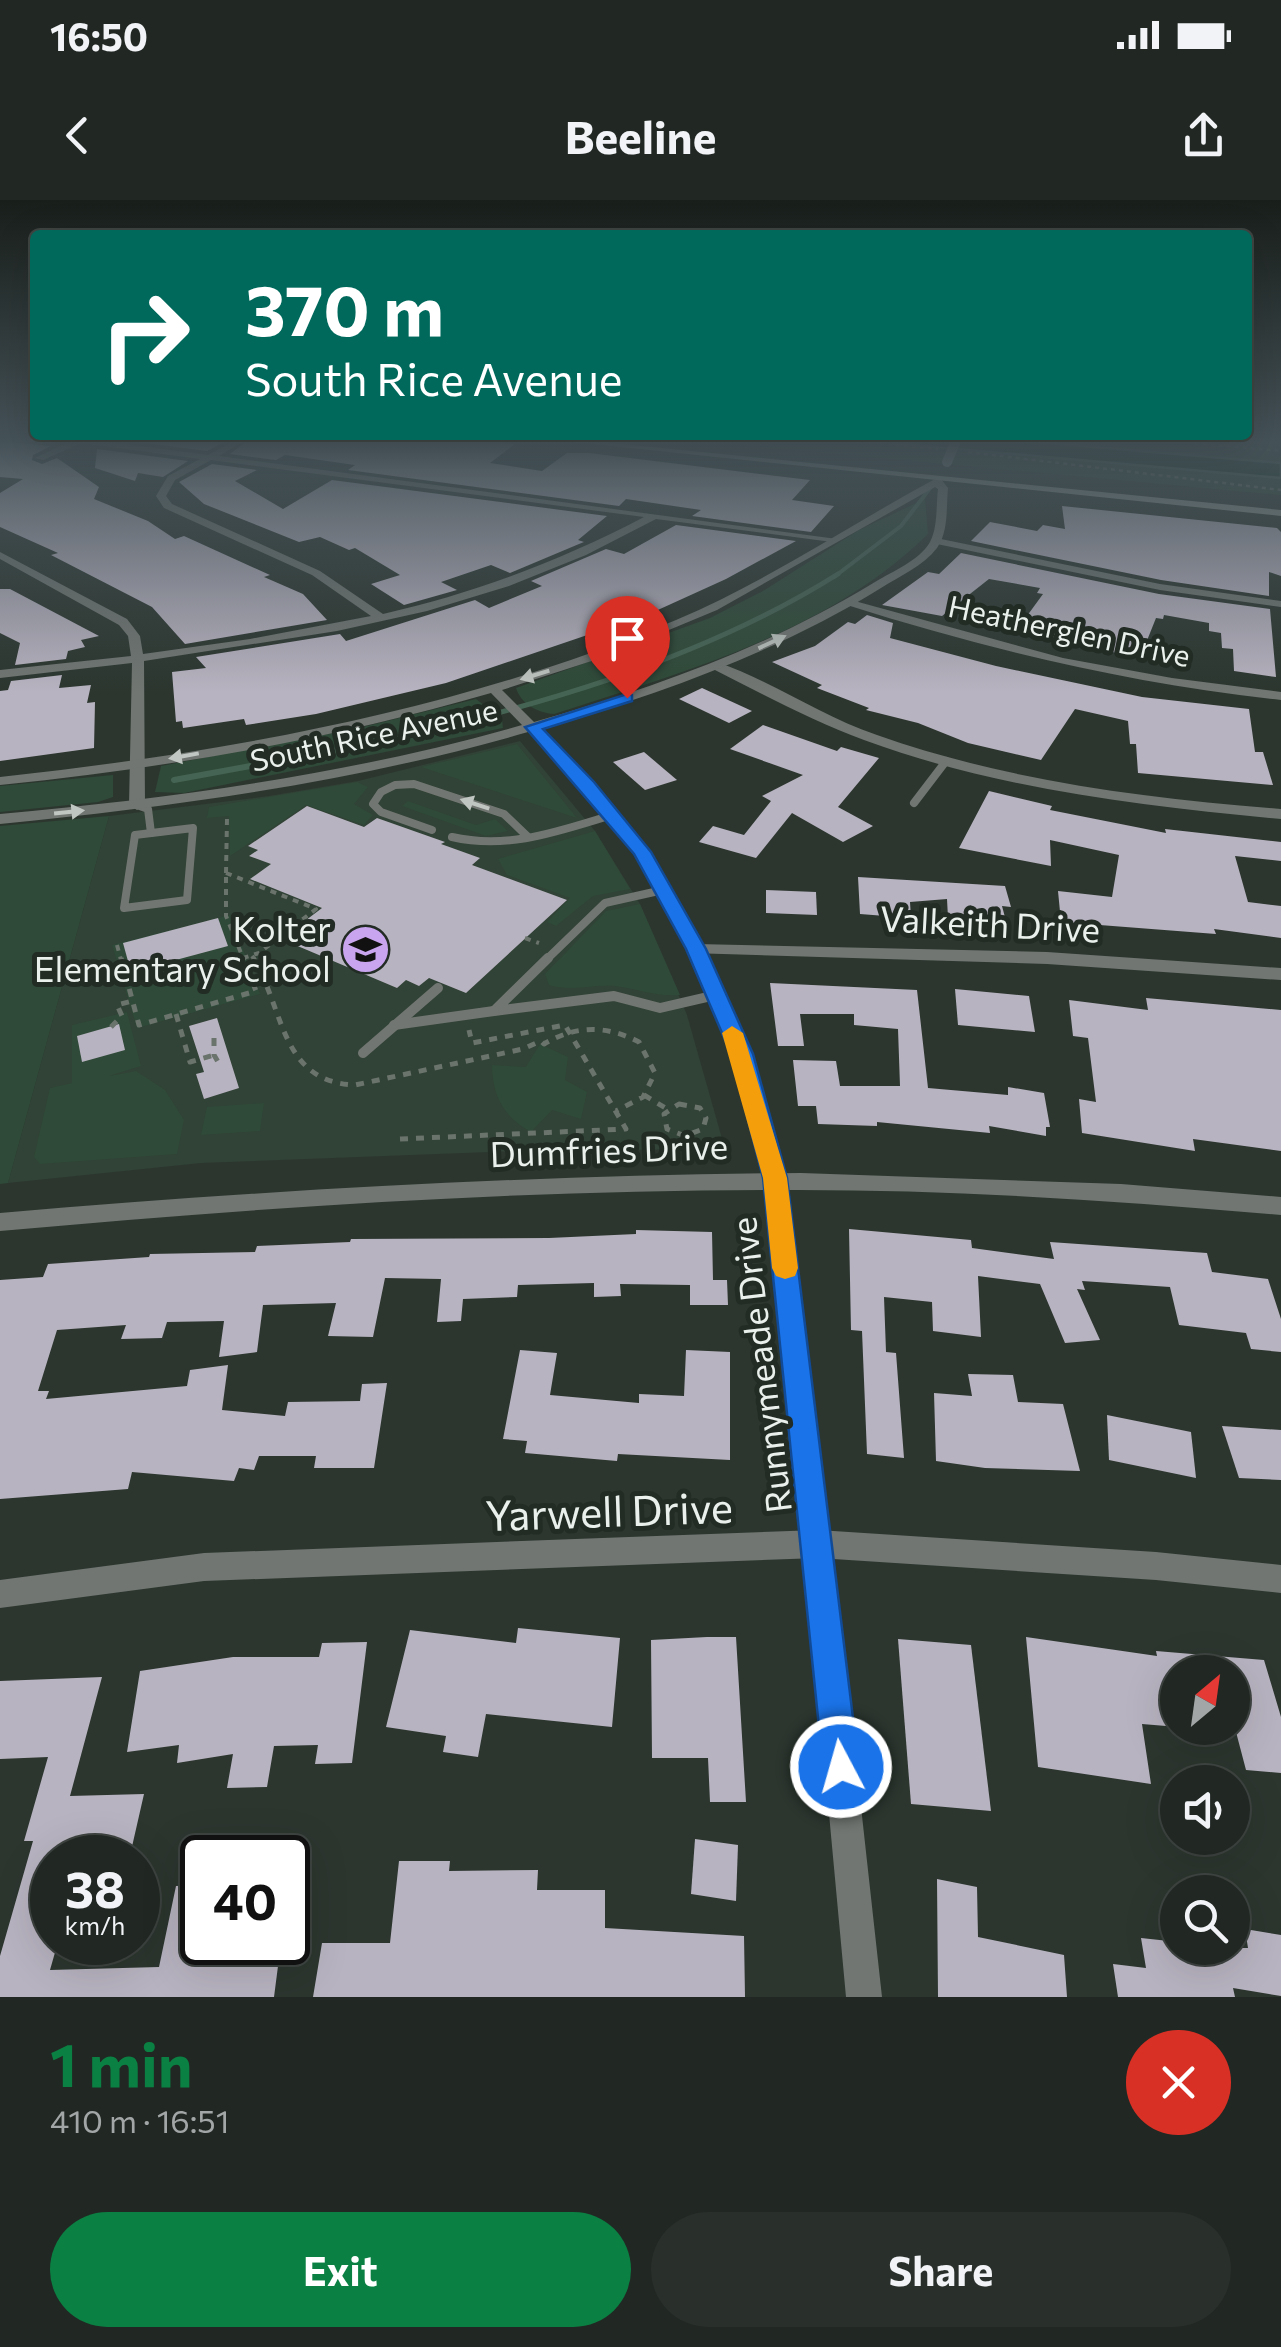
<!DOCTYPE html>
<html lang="en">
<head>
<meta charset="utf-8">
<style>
	body { margin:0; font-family:Commissioner,sans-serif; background:#29302b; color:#f1f3f6; height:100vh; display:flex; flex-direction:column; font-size:38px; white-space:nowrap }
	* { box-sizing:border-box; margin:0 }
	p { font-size:32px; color:#a2a6a6 }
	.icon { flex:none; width:55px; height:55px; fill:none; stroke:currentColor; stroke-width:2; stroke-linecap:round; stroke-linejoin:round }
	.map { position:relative; height:1797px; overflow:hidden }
	.panel { display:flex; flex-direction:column; background:#212823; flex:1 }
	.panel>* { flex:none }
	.banner { position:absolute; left:30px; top:30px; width:1222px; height:210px; border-radius:10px; box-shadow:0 10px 40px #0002,0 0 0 2px #3e4441; background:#00695c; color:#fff; overflow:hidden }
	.needle { width:65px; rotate:29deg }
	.fabs { position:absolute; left:1160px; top:1455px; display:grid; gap:20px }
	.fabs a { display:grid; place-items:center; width:90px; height:90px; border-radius:50%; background:#212823; box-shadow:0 10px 40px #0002,0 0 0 2px #3e4441; font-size:50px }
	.speed { position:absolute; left:30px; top:1635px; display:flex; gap:20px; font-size:50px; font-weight:700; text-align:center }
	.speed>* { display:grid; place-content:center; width:130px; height:130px; border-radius:50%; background:#212823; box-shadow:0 10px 40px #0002,0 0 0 2px #3e4441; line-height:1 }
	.speed small { font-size:25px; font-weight:400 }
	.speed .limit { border:5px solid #111; border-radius:15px; background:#fff; color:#111 }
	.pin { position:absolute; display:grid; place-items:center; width:85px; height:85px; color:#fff; margin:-102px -42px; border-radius:50% 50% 50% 0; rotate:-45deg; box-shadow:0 0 10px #0007 }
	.pin .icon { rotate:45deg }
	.me { position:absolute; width:110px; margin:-55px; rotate:354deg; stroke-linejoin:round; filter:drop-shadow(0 0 8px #0008) }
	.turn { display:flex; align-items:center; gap:35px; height:210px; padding:0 50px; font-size:45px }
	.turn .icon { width:130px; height:130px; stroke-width:2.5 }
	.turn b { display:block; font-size:70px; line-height:85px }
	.round { display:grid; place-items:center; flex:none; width:105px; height:105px; border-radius:52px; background:#29302b }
	.headline { display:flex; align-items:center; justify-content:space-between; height:170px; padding:0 50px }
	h1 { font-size:60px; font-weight:700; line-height:75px; color:#0b8043 }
	.cta { display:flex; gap:20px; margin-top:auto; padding:20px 50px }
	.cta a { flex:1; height:115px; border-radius:60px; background:#0b8043; color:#fff; font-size:40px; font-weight:700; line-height:115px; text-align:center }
	.cta a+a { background:#29302b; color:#f1f3f6 }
	.status { display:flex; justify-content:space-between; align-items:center; height:70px; padding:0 50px; background:#212823; direction:ltr }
	.status svg { height:28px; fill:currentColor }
	header { display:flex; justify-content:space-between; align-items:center; height:130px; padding:0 50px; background:#212823; font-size:45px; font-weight:700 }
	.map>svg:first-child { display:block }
	.built { fill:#314236 }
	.green { fill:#2f4a38 }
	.water { fill:#002813; stroke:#466454; stroke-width:2.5 }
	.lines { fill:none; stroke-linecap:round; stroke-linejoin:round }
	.stream-far2 { stroke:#466454; stroke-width:4 }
	.stream-far1 { stroke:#466454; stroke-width:5 }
	.stream { stroke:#466454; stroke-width:6 }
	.building { fill:#b8b3c0 }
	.path-far2 { stroke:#6a736c; stroke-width:2.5; stroke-dasharray:4 4; stroke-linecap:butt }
	.path-far1 { stroke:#6a736c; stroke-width:4; stroke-dasharray:6 6; stroke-linecap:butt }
	.path { stroke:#6a736c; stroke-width:5; stroke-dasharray:8 8; stroke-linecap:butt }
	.service-far1 { stroke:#717672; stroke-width:8 }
	.service { stroke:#717672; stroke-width:10 }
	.minor { fill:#717672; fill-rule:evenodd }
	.tertiary { fill:#717672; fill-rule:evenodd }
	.secondary { fill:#939c95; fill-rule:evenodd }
	.secondary-bridge { stroke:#939c95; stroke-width:10 }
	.oneway { fill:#c0c6c1 }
	.route { fill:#1a73e8; stroke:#114b97; stroke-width:2.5 }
	.slow { fill:#f59e0b }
	.labels { text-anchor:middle; stroke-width:10; stroke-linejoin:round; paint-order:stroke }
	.far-street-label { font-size:30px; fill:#eaf1ec; stroke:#222c25 }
	.street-label { font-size:35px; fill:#eaf1ec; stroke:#222c25 }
	.poi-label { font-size:35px; fill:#eaf1ec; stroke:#222c25; text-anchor:end }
	.near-street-label { font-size:42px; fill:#eaf1ec; stroke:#222c25 }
</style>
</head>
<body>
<div class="status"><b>16:50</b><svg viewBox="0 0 49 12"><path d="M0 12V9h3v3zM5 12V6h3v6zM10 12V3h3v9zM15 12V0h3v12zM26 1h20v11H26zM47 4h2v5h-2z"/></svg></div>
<header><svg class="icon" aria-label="back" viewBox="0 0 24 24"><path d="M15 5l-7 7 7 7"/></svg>Beeline<svg class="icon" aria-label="share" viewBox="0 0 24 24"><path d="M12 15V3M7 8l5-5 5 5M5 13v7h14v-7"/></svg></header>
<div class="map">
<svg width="1281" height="1797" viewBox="0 0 1281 1797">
	<rect width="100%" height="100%" fill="#2c362f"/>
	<path class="built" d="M520,541l75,90 45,73 47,111 38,134 -208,2 -316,12 -193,20 101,-367 160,-20 89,-15z"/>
	<g class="green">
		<path d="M698,241h583v54z"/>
		<path d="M925,299l3,35c-99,98 -245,138 -374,180 -16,-1 -33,-10 -38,-26l194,-70 53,-27 96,-61z"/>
		<path d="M476,499l26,20 1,9 -319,65 -29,-1 6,-26 198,-38z"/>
		<path d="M517,544l60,74 -156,-51z"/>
		<path d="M113,575v22l-15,5 -98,10v-26z"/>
		<path d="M357,582l11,5 -14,17 19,11 -9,10 -58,-20 -76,51 -1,-40 -22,2 2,-11z"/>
		<path d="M408,601l68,24 19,-6 13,12 -22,5 -84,-30z"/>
		<path d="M109,616l-101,367 -8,1v-358z"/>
		<path d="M595,631l35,58 -37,7 -37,30 -9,-4 23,-24 -63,-23 -9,-16z"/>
		<path d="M640,704l40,91c-24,2 -42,-6 -65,-9 -24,-2 -43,6 -66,-1l-4,-11 61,-63z"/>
		<path d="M230,715l30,79 -123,34 -25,-83z"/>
		<path d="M127,812l14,54 -32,10 27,-5 29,19 19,30 -7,34 -137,10 -6,-7 16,-69 22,-5v-58z"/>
		<path d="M540,844l28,13 -3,23 22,12 -6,27 -29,-9 -21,22c-27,-14 -39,-37 -39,-67l34,2z"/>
		<path d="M264,903l-4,28 -59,4 6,-28z"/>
	</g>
	<path class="water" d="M869,241h155l257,22v15z"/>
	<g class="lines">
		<path class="stream-far2" d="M834,377l67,-51 30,-39"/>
		<path class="stream-far1" d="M360,547c163,-37 335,-83 478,-173"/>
		<path class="stream" d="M174,580l197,-36"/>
	</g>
	<g class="building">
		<path d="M0,241l51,5 -18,9 -1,5 10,4 15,-6 42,29 -5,12 54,22 27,18 9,-3 86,39 -6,2 39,17 24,26 -142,24 -33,-37 -101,-52 7,-2 -58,-26v-34l23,-14 -23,-2z"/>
		<path d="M129,241h97l-19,10z"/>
		<path d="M247,241h237l31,3 -25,19 52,8 25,-18h22l221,27 -18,20 42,6 -23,26 -119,-16 9,-6 -75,-11 -7,7 -271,-36 7,-5 -70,-10 -9,5 -46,-6z"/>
		<path d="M97,249l91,12 -25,16 -25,-4 -3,8 -40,-13z"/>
		<path d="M212,264l45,6 -22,11 48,28 49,-29 275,36 -29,24 6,2 -5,2 -69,29 -19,-8 -50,17 16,8 -53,15 -33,-21 29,-9 -45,-27 -6,2 -29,-13 -21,5 -95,-38 -25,-22z"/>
		<path d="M1062,306l215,22 4,4v44l-12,-4v24l-108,-16 -190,-39 19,-19 47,9 6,-6 22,4z"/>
		<path d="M676,325l120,16 -70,38 -77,35 -203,69 -130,31 -70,11 -2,-6 -61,9 -1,-7 -6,1 -4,-50 34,-4 -10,-11 144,-23 6,7 129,-41 14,8 53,-22 -11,-5 75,-32 18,5z"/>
		<path d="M961,353l198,41 111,15 6,68 -42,-6 -1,-22 -11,-1 -1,-15 -12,-2v-8l-45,-8 -1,4 -7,-1 -16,40 -124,-27 27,-37 -6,-1 3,-5 -51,-9 -47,37 -60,-11 46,-33 11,2z"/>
		<path d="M0,389h10l89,47 -18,4 4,7 -17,4 -2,8 -51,6 5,-22 -20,-10z"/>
		<path d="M867,415l26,8 -3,15 106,28 146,31 107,12 6,43h8l10,33 -135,-12 -2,-29h-6l-2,-23 -53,-12 -34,51 -73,-17 -50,-20 -52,-13 3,-2 -52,-20 5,-3 -50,-23 43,-16 33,-24 7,2z"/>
		<path d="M62,475l-3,13 32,-3 -4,18 8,-1 -1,46 -94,13v-70l8,-1 3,-9z"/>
		<path d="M702,488l50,23 -23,12 -50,-24z"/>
		<path d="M763,525l74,26 4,-4 38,11 -41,49 35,19 -30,16 -51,-29 -36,45 -57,-16 14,-16 31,9 27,-34 -9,-5 41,-21 -73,-26z"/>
		<path d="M644,552l33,28 -32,10 -32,-28z"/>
		<path d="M989,591l63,15 -2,4 116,23 -1,-4 116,13v19l-46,-5 13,46 33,4v32l-67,-9 2,5 -155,-12 -3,-31 54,6 7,-42 -69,-15 1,26 -92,-18z"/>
		<path d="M307,606l57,21 13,-9 68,24 -4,2 39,14 -8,7 95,35 -101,93 -37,-15 -10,8 -13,-6 -9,8 -116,-49 41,-31 -72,-29 21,-15 -22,-8 9,-6 -10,-4z"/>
		<path d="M858,677l147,9 6,21 -9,-1 4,15 -58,-3 -1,-19 -37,3 1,16 -51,-4z"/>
		<path d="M766,690l50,2 1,23 -51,-2z"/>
		<path d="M218,718l10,28 -97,26 -8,-29z"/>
		<path d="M770,783l147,7 11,98 80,7v-8l36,6 6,34h-4v9l-57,-10 1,7 -113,-11v4l-59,-2 -2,-18h-18l-5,-46 43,1 4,25h60l-2,-57 -44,-4v-11h-54l4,32h-26z"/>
		<path d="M955,789l74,7 6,36 -77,-7z"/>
		<path d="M1146,798l135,12v141l-88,-12 2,12 -113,-18 -3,-34 17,3 -8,-64 -15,-2 -4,-36 79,10z"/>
		<path d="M217,818l22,70 -35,11 -8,-25 8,-2 -15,-46z"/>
		<path d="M119,824l6,26 -43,12 -5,-26z"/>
		<path d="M849,1029l122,11 1,8 82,11 -4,-17 157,11 5,19 56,7 13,40v33l-30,-3 -5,-16 -67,-8 -9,-38 -88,-6 3,9 -8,-1 23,51 -35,3 -25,-59 -62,-8 3,61 -48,-6 -1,-29 -48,-5 2,55 10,1 8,105 -37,-4 -5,-123 -11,-1z"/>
		<path d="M636,1030l76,2 1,48h14l1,25h-38v-20l-70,-1 1,12 -27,1v-14l-76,2 -1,12 -54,2 -2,22 -24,1 4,-43 -56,-1 -12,59 -45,-1 8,-33 -73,2 -6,47 -38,5 5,-36 -57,1 -5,16 -41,1 5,-14 -69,5 -19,61h11l-3,8 141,-13 3,-16 38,-5 -6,45 63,6 3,-14 72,-1 2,-17 25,-1 -13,85h-60l2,-12h-57l-5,14 -15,-2 -5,13 -102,-9 -4,17 -128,10v-219l43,-3 5,-13 101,-7 1,-3 105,-2 2,-6 93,-4 1,-3 198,-1 87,-4z"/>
		<path d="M520,1150l37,3 -7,42 89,8v-9l45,2 2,-46 44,2v108l-112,-6 -1,7 -92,-8 2,-12 -24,-2z"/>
		<path d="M968,1174l45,1 5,27 45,2 17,67 -95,-3 -49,-7 -2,-68 38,3z"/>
		<path d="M1107,1215l84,17 5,46 -87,-18z"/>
		<path d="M1222,1226l59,4v50l-42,-2z"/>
		<path d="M518,1428l102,10 -8,89 -126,-13 -8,43 -35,-5 3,-16 -60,-9 24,-97 106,13z"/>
		<path d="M707,1437h29l10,165h-36l-2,-44h-56l-1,-118z"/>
		<path d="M1026,1437l131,19 -1,-5 108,9 17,57v56l-35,-3 -10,-38 -4,-1v-65v6h-54v55l-36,-3 9,60 -113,-17z"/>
		<path d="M898,1439l73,6 20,166 -80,-7z"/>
		<path d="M367,1442l-15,121 -37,1 3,-19 -44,1 -7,41 -40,1 6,-34 -56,9 2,-18 -52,7 13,-81 93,-14h86l3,-14z"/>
		<path d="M102,1477l-32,119 74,-2 -13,57 -79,3v88h6l-8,28 109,-3 17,-81 26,-1v57l79,1 -7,54h-274v-41l33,-115h-9l24,-84 -48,2v-78z"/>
		<path d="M695,1639l43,6 -2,56 -45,-7z"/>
		<path d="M399,1661h51l-1,10 89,-1 -1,20h68v38l139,8 1,61h-432l9,-54h68z"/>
		<path d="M937,1679l40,8 1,50 86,18 3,42h-129z"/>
		<path d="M1245,1729l36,6v61l-48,-8 2,9h-117l-5,-33 33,4 -5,-30 37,4v6h70z"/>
	</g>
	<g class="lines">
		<g class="path-far2">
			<path d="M856,241l82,8"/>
			<path d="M1171,241l110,10"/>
			<path d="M968,252l313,38"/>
		</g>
		<g class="path-far1">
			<path d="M226,673l90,36 -57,44 -16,5 -17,-42z"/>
			<path d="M226,673l1,-54"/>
			<path d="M525,738l14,5"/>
			<path d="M117,745l4,15"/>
			<path d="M252,756l3,4"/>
		</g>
		<g class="path">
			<path d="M121,758l18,67 117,-34 -13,-33"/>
			<path d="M253,758c32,52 27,124 102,127l168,-36 18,-8 3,3c32,-19 62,-19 95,-2l16,31 -12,24 -27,14"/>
			<path d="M176,814l14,48 24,-7"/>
			<path d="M111,827l11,-11 -5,-11 15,-4"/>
			<path d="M214,838v17l7,12"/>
			<path d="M644,895l23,14"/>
			<path d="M679,904l21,4 6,10 -3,11 -18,7 -18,-7 -3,-15z"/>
			<path d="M400,939l226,-10 -61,-104 -93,18 -3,-13"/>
		</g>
		<g class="service-far1">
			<path d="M914,603l32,-42"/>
			<path d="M137,605l11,4 3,24"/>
			<path d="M193,628l-6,72 -63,8 11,-73z"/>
			<path d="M432,630l-51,-18 -8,-8 8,-12 14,-7 19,-1 90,30 24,23"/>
			<path d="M452,637c56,13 107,-6 160,-22"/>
			<path d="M546,760l59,-57 58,-13"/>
		</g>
		<g class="service">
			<path d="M548,758l-54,53 120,-15 46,12 56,-13"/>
			<path d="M394,825l100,-14"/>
			<path d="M363,853l75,-65"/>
		</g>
		<g class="minor">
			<path d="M71,241h31l106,14 26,-14h10l-25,15 618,83 -5,3 -176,-23 -70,36 -77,31 -82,25 -90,20 -193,30 1,144 -8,5 -8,-5 3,-142 -132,15v-8l131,-14 -3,-20 -9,-11 -119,-66v-7l127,67 13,17 3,18 107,-15 121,-23 -59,-41 -148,-67 -8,-12 12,-20 32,-17 -119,-16 -38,17 -8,-2zM211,260l433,57c-84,44 -169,76 -261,97l-63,-43 -148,-67 -6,-8 9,-16z"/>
			<path d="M936,338l224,46 121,17v6l-121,-17 -228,-47 -1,-2z"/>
			<path d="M851,400l212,58 109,20 109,14v8c-149,-16 -292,-50 -434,-95l-2,-2z"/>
			<path d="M717,462c55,19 104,54 160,73 130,46 267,63 404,74v10c-141,-13 -284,-30 -417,-79 -52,-19 -102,-46 -151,-71v-6z"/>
			<path d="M696,744l351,8 234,16v12l-234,-16 -357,-11 -3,-4 3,-4z"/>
			<path d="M801,973l320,11 160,13v18c-161,-14 -321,-25 -482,-25 -267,-1 -533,17 -799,41v-18c267,-23 533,-38 801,-40z"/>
			<path d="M818,1330l338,22 125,13v28l-125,-13 -338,-22 -614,23 -204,27v-28l204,-27z"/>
		</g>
		<path class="tertiary" d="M935,279h6l7,9c-2,19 1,43 -11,60 -14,18 -37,28 -56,40 -105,65 -222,106 -341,141l54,54 54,66 57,100 47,106 34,123 46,366 50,453h-36l-42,-453 -40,-366 -32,-123 -45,-106 -52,-96 -51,-64 -56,-57c-172,50 -350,74 -528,92v-10c176,-16 352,-40 522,-89l-31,-32c-161,47 -325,75 -491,92v-8c230,-25 461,-67 676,-157 90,-38 172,-94 259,-141zM935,287l3,2c-2,16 0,38 -8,53 -11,19 -37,29 -55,40 -106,65 -222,106 -341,140l-32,-32 102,-33 113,-47z"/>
		<path class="secondary" d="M564,241h28l689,69v6z"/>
		<path class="secondary-bridge" d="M947,262l9,-21"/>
	</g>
	<defs><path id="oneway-solid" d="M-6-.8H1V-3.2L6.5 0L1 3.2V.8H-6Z" transform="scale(2.5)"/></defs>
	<g class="oneway">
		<use href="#oneway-solid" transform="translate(772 442) rotate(-25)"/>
		<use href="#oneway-solid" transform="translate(535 475) rotate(163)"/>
		<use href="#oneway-solid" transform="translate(184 556) rotate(170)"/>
		<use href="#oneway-solid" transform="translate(475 604) rotate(-162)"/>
		<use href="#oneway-solid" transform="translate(69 612) rotate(-6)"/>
	</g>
	<linearGradient id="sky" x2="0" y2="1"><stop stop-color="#181e1a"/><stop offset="0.49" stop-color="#455258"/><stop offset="1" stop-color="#455258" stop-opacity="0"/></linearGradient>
	<rect width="1281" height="492" fill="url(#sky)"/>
	<path class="route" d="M627,494l5,1v6l-89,28 51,53 57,70 55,97 47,105 34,124 72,589 -6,13 -12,5 -13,-5 -5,-13 -60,-589 -32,-124 -45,-105 -52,-95 -109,-127z"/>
	<path class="slow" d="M732,826l11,7 44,145 11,90 -3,8 -10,3 -9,-3 -4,-8 -9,-90 -41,-145z"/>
	<defs>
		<symbol id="school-disc" viewBox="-11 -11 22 22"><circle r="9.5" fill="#c8a5ee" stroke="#222c25"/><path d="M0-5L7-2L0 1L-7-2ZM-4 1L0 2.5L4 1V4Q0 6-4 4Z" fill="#111"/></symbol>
	</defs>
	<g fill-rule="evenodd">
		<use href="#school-disc" x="338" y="722" width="55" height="55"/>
	</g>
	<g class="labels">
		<g class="far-street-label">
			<text transform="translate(1069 432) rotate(12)" y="10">Heatherglen Drive</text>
			<text transform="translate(374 536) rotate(-12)" y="10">South Rice Avenue</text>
		</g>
		<g class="street-label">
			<text transform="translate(990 725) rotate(3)" y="12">Valkeith Drive</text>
			<text transform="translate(609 951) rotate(-2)" y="12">Dumfries Drive</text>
			<text transform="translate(762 1165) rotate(-97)" y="12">Runnymeade Drive</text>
		</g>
		<g class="poi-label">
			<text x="331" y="742">Kolter<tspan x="331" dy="40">Elementary School</tspan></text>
		</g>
		<g class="near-street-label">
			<text transform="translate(609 1312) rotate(-2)" y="15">Yarwell Drive</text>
		</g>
	</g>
</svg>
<div class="fabs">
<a><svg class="needle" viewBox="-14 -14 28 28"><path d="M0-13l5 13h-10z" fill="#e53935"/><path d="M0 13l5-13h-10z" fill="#a2a6a6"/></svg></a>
<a><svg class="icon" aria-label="sound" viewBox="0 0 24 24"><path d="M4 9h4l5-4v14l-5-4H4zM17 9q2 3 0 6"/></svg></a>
<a><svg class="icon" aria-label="search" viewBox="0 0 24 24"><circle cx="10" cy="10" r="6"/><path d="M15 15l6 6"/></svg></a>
</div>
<div class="speed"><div>38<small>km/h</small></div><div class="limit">40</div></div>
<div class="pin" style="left:627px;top:498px;background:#d93025"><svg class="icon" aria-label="arrive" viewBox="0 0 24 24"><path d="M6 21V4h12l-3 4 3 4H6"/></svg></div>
<svg class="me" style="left:841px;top:1567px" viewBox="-20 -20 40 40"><circle r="17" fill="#1a73e8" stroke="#fff" stroke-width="3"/><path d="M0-11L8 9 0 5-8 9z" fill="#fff"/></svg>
<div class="banner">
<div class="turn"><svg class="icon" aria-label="right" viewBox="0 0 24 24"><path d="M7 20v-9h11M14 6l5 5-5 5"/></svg><div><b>370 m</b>South Rice Avenue</div></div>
</div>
</div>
<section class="panel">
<div class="headline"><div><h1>1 min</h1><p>410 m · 16:51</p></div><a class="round" style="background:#d93025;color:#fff"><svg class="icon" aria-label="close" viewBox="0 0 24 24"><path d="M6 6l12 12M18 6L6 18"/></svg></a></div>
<div class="cta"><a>Exit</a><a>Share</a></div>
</section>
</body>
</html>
